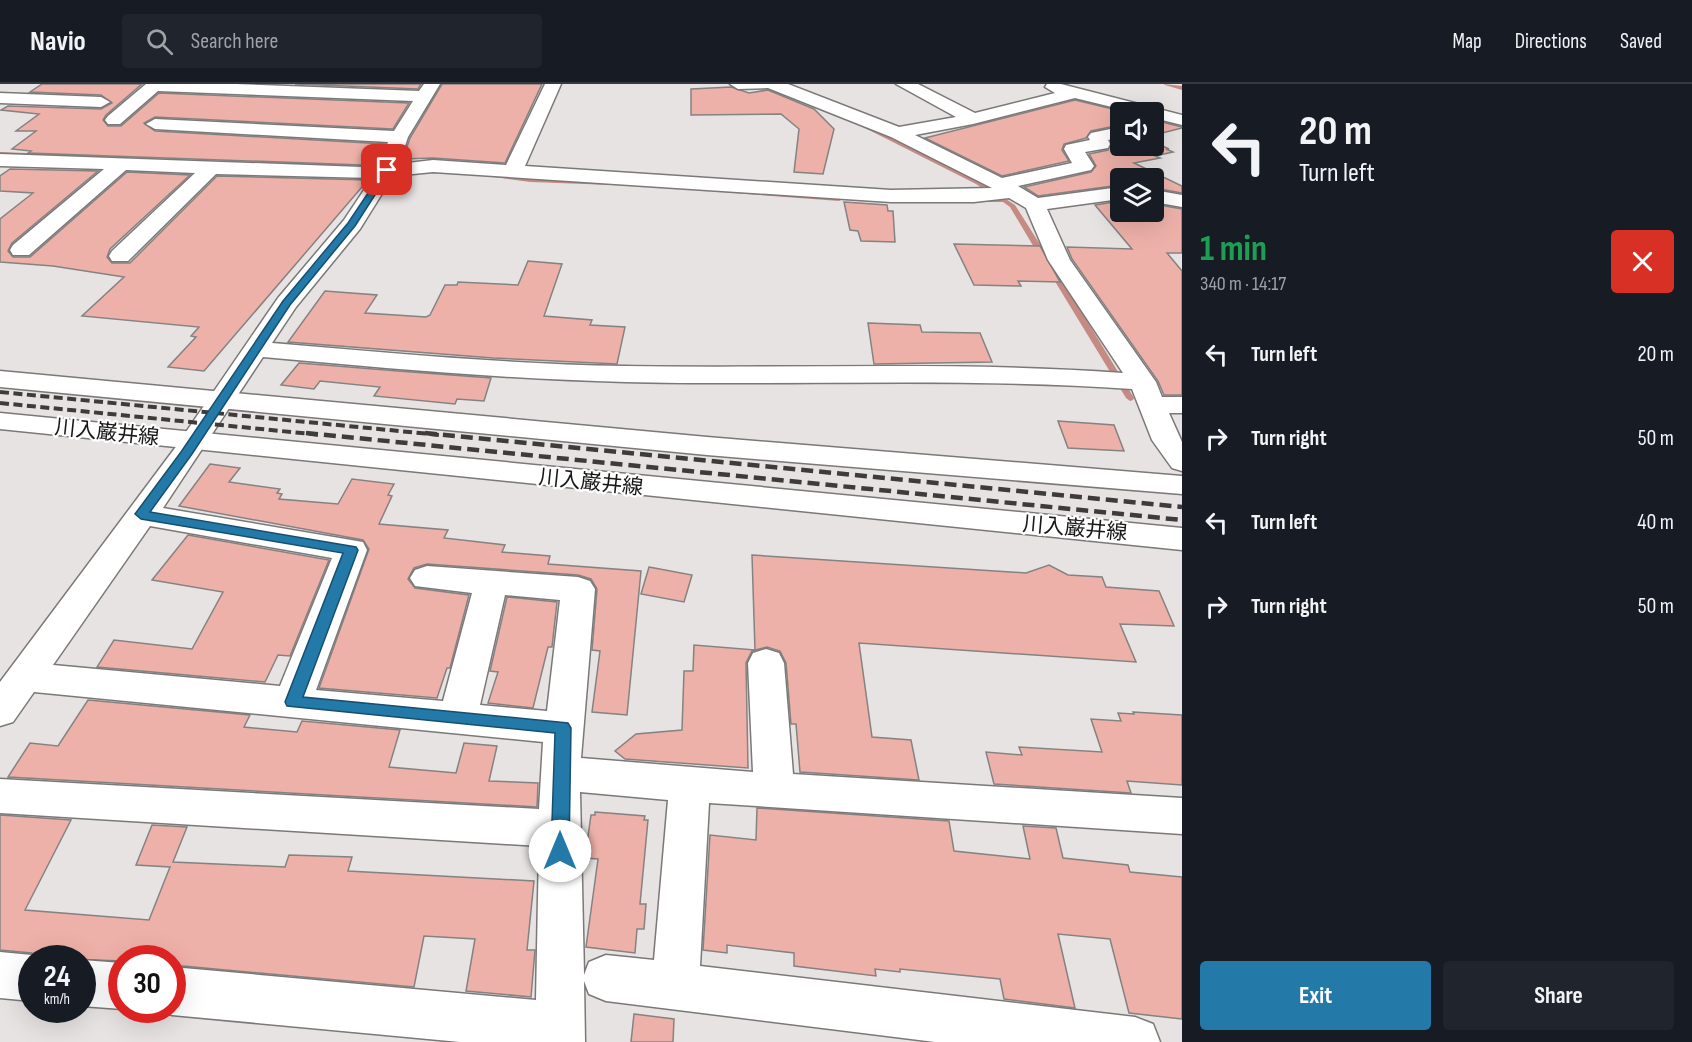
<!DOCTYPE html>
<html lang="en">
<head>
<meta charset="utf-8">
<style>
	body { margin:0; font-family:"Sofia Sans Condensed","Noto Sans JP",sans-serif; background:#20242c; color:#f1f3f6; height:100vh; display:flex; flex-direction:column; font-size:22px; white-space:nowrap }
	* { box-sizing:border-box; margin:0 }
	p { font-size:20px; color:#9ea1a6 }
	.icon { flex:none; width:33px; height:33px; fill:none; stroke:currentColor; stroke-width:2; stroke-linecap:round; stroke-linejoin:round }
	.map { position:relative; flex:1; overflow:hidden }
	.details { display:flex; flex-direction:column; background:#171b24; width:510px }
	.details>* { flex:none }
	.top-card { background:#171b24; color:#f1f3f6; overflow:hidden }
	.controls { position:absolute; left:1110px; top:18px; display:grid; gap:12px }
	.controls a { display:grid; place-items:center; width:54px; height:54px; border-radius:6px; background:#171b24; box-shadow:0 6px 24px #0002; font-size:30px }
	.speed { position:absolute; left:18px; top:861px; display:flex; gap:12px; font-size:30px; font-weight:700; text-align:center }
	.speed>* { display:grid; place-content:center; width:78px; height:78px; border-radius:50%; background:#171b24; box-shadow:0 6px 24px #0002; line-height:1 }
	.speed small { font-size:15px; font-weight:400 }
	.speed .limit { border:9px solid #d22; background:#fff; color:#111 }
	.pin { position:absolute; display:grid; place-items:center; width:51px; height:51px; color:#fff; margin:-26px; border-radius:12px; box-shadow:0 3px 9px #0006 }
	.me { position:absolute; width:66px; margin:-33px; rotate:0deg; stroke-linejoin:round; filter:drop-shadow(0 0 4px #0008) }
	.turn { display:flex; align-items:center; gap:21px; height:126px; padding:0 18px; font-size:27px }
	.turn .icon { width:78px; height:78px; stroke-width:2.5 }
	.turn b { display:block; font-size:42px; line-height:51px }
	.round { display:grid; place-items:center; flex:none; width:63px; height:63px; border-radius:6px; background:#20242c }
	.overview { display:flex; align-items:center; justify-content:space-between; height:102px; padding:0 18px }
	h1 { font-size:36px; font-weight:700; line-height:45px; color:#1e9e55 }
	.primary-button { display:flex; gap:12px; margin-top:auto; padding:12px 18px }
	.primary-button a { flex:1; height:69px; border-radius:6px; background:#237aa9; color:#fff; font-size:24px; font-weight:700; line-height:69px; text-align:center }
	.primary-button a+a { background:#20242c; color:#f1f3f6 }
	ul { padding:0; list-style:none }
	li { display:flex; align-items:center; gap:18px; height:84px; padding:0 18px }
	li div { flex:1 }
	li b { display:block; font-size:22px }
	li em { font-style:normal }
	header { display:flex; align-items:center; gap:36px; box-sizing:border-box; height:84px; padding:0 30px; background:#171b24; border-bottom:2px solid #363941 }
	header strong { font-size:28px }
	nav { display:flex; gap:33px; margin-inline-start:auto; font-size:21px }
	.search { width:420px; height:54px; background:#20242c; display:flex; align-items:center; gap:15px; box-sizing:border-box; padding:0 21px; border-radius:6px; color:#9ea1a6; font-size:22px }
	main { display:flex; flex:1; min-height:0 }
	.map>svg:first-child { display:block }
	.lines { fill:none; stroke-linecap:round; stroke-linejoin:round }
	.stream { fill:#c58b83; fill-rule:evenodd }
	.building { fill:#eeb1a9; stroke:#858282; stroke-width:1.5 }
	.minor-casing { stroke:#7b7877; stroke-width:3 }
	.secondary-casing { stroke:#7b7877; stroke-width:3 }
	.minor { fill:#fff; fill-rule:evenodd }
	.secondary { fill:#fff; fill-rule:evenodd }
	.rail-far1 { stroke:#3d3c3b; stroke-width:4; stroke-dasharray:9 4.5; stroke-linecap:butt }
	.rail { stroke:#3d3c3b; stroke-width:4.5; stroke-dasharray:12 6; stroke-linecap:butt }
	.route { fill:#237aa9; stroke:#174f6e; stroke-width:1.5 }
	.labels { text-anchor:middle; stroke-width:4.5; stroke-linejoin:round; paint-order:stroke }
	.street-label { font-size:21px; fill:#191818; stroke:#fff }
</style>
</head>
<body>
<header>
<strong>Navio</strong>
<div class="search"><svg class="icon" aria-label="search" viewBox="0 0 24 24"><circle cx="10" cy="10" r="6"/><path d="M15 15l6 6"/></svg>Search here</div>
<nav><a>Map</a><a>Directions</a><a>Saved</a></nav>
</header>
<main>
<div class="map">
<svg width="1182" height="958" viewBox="0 0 1182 958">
	<rect width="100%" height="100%" fill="#e6e3e2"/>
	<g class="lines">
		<g class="stream">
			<path d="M1164,0l18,2v4l-17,-5z"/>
			<path d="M863,41h4l113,57 35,23 33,52 -1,2h-6l-31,-52 -7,-5h-30l-1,-1 3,-2 22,-1 -21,-14 -113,-57z"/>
			<path d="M0,68l104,4 3,2 -3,2 -104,-4z"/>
			<path d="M177,76l160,4 3,2 -3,2 -158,-5 -2,-1z"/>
			<path d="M481,88l49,6 82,3 3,2 -3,2 -82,-3 -51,-7 -1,-1z"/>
			<path d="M723,105l116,8 3,2 -3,2 -118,-9 -1,-1z"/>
			<path d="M1049,184l7,2 78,128 -1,2 -3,1 -4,-3 -78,-128z"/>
		</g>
	</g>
	<g class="building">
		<path d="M42,0h100l-36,31 -3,5 5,6h13l38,-33 250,10 -16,26 -238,-12 -11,6 11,8 230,13 -8,19 -15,2 -334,-12 3,-2 -19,-2 24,-18h-20l23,-17 -38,-4 7,-4 93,3 11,-6 -11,-8 -71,-3z"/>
		<path d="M295,0h126l-3,5z"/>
		<path d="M442,0h100l-37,79 -72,-5 -30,1 7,-21z"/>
		<path d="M731,3l18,6 19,-3 46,19 20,20 -11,45 -29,-2 5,-43 -18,-15 -90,1v-26z"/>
		<path d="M1075,16l50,12h-5v13l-29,6 -5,7 -22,6 -2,6 7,11 -67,15 -77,-38z"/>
		<path d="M1154,36l28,7v1l-28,7z"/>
		<path d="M1120,55v7h34v-4l15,7h-3l7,3 -18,4 5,2 -26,5 48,23v7l-28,-5v-10h-34v7l-82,11 -14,-9 67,-15 5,-6 -7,-12 19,-4 3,-8z"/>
		<path d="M10,85l88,2 -86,72 -4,8 5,6h17l97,-85 63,3 -80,74 -3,8 5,6h18l87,-87 151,4 -164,191 -36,-4 28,-30 -5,-1 8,-9 -117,-11 42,-39 -71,-11 -53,-4v-43l33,-26 -33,-2v-15z"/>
		<path d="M1120,117v11h34v-8l28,5v44h-15l15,18v124h-18l-6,-14 -86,-122 -5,-12 65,2 -37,-44z"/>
		<path d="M844,118l43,3 1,6h5l2,31 -34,-1 -3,-10 -8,-1z"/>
		<path d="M954,160l86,2 20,36 -42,-1 3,5 -47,-1z"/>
		<path d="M528,177l34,3 -18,52 48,4 -2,5 35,2 -8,37 -124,-6 -205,-16 37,-51 52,4 -12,18 61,4 4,-2 15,-30h12l1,-3 60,3z"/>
		<path d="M868,239l52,2 2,7 58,1 12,29 -118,2z"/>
		<path d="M299,279l99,8 93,7 -7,23 -27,-2 -2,5 -81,-8 6,-9 -60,-6 -6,8 -33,-4z"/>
		<path d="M1058,337l56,4 10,26 -56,-3z"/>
		<path d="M210,380l30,4 -11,14 51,7 -3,4 5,1 -3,5 59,5 14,-25 42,5 -6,11 4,1 -13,28 69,6 -4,8 61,7 -3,7 48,4 -2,8 93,7 -14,144 -35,-3 8,-61 -8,-1 5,-61 -6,-10 -13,-4 -151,-11 -13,4 -6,11 7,9 54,7 -19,73h-3l-10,30 -118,-10 50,-139 -6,-9 -184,-34z"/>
		<path d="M188,451l141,25 -39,96 -12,-1 -13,27 -168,-15 17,-27 78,9 31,-57 -71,-12z"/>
		<path d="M752,471l274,18 23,-8 19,10 34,2 4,10 53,4 15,35 -54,-2 16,38 -277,-19 13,94 39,3 8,40 -119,-8 -4,-48h-5l-5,-61 -6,-12 -13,-4 -15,4 -6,12 2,105 -123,-9 -10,-8 21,-17 46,-4 2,-59h9l1,-26 61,5z"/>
		<path d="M649,483l43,8 -8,27 -43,-8z"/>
		<path d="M507,513l50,5 -5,45h-4l-15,61 -45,-5 10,-31 -8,-1z"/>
		<path d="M88,616l162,15 -6,12 53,5 5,-11 98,9 -11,37 67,6 8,-30 33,3 -8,35 49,2 -1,24 -529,-30 22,-34 28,3z"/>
		<path d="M1133,628l49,3v70l-55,-4 4,12 -137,-9 -8,-32 36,3 -3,-8 83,5 -11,-33 30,2 -3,-8 16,1z"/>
		<path d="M757,724l192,13 5,30 76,8 -7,-33 33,2 7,30 65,7 2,7 52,5v142l-53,-6 -19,-74 -52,-5 17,74 -71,-9 -4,-20 -100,-10v3l-25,-3 1,7 -82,-10v-13l-67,-8v8l-24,-3 7,-115 46,5z"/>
		<path d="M595,728l50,4 -1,4h4l-8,84h6l-2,25h-7l-2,24 -49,-6 12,-88 -13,-1 6,-43h4z"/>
		<path d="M0,731l71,5 -46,90 124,10 21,-53 -34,-2 16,-40 35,2 -14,35 112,5 4,-12 63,2 -4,14 186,10 -7,69h8l-4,47 -65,-6 9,-52 -51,-3 -10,51 -242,-22v-7h-50v3l-79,-3 -11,-5 -32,-3z"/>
		<path d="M634,930l40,5 -1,23h-42z"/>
	</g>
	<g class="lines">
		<defs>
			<g id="minor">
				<path d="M146,0h90l183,7 5,-7h16l-32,53 -9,27 34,-4 73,5 39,-81h16l-36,82 366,24 101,-2 -101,-51 -123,-49 -30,1 -8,-5h58l111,43 57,-10 -60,-33h22l57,29 80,-20 -10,-6 2,-3h14l121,31v10l-28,-7v-6h-22l-57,-14 -102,26 -58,11 87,43 70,-15 -8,-14 2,-4 24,-5 -2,-3 3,-4 29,-6v10l-12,3 2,4 -2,4 -23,4 9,14 -3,4 -73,16 20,12 82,-11v12l-73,10 23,51 86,122 6,15h20v16h-13l13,29v29l-10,-3 -20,-28 -20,-51c-169,-12 -338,-3 -507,-7 -121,-3 -242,-14 -362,-25l-100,151 200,34 4,8 -51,140 127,11 29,-108 -57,-7 -5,-8 5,-8 12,-4 151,11 12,4 5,8 -14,169 172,14 -5,-109 5,-10 13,-4 13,4 5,10 9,111 389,24v36l-473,-31 -9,163 435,51 18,7 7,18h-225l-329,-41 -17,-7 -5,-13 1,61h-125l-288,-27 -12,-5h12v-43l364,33 3,-154 -539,-33v-34l539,30 4,-67 -509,-50 -21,30 -13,4v-44l175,-234 103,-150 66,-78 28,-42 -156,-4 -88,87h-16l-3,-5 3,-5 83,-78 -69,-3 -97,85h-16l-3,-5 3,-5 91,-76 -104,-3v-12l362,13 17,-2 9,-23 -233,-13 -9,-5 9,-5 239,12 19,-30 -255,-10 -38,33h-12l-3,-4 3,-4zM433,88l458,30h83l35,-4 17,10 22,52 75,113c-166,-12 -332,-4 -498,-7 -118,-2 -235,-13 -353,-23l24,-36 64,-78 33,-53zM150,442l182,32 -52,128 -227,-21zM505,511l55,5 -13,111 -67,-6zM580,708l88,8 -14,160 -48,-5 -17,7 -5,13z"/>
				<path d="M0,9l101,4 9,5 -9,5 -101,-4z"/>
				<path d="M1154,106l28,5v12l-28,-5z"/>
				<path d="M0,868l32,3 9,3h-9v43l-32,-3z"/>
				<path d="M82,876l40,3v46l-40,-3z"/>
			</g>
			<g id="secondary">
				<path d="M0,287l707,66 475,39v18l-475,-39 -707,-68z"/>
				<path d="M0,329l1182,115v22l-1182,-121z"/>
			</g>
		</defs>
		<use href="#minor" class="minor-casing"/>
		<use href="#secondary" class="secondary-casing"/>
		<use href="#minor" class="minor"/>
		<use href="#secondary" class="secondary"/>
		<g class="rail-far1">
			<path d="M0,308l440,43"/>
			<path d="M0,319l321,32"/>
		</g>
		<g class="rail">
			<path d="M306,349l876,87"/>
			<path d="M425,349l757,74"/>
		</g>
	</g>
	<path class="route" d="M384,85l7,1 -36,56 -65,79 -98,149 -42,58 206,35 2,3 -55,147 265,26 3,5 -2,123 -3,6 -6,2 -6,-2 -3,-6 4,-118 -268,-27 -2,-4 58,-149 -202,-34 -6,-5 46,-62 102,-151 65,-78z"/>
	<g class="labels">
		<g class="street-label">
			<text transform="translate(107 348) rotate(6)" y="7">川入巌井線</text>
			<text transform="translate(591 398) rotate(6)" y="7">川入巌井線</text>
			<text transform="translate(1075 444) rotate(5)" y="7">川入巌井線</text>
		</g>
	</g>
</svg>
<div class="controls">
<a><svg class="icon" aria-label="sound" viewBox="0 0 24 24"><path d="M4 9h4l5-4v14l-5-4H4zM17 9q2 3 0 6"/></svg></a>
<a><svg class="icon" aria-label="layers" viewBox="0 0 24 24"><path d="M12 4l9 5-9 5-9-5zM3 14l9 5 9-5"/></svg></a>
</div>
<div class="speed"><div>24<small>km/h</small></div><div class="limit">30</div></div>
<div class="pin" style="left:387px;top:86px;background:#d93025"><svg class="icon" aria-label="arrive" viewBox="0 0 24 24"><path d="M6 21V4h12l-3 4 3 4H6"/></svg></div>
<svg class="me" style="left:560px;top:767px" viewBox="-20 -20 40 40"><circle r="19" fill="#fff"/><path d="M0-13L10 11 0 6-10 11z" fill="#237aa9"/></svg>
</div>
<section class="details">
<div class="top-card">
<div class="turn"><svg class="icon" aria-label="left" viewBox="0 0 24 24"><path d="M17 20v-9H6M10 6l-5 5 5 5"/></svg><div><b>20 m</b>Turn left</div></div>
</div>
<div class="overview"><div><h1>1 min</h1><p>340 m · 14:17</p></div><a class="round" style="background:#d93025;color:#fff"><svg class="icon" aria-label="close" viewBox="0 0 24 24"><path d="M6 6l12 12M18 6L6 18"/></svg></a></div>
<ul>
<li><svg class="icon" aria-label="left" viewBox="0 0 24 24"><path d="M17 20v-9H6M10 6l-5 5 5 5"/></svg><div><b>Turn left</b></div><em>20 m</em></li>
<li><svg class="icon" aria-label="right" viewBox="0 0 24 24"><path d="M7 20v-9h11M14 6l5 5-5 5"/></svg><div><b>Turn right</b></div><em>50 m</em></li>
<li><svg class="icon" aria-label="left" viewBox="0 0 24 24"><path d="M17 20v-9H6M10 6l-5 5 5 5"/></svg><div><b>Turn left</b></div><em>40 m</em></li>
<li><svg class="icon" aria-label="right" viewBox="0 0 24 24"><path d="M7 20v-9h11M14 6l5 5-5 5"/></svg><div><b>Turn right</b></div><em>50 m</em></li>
</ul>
<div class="primary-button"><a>Exit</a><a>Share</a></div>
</section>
</main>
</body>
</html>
